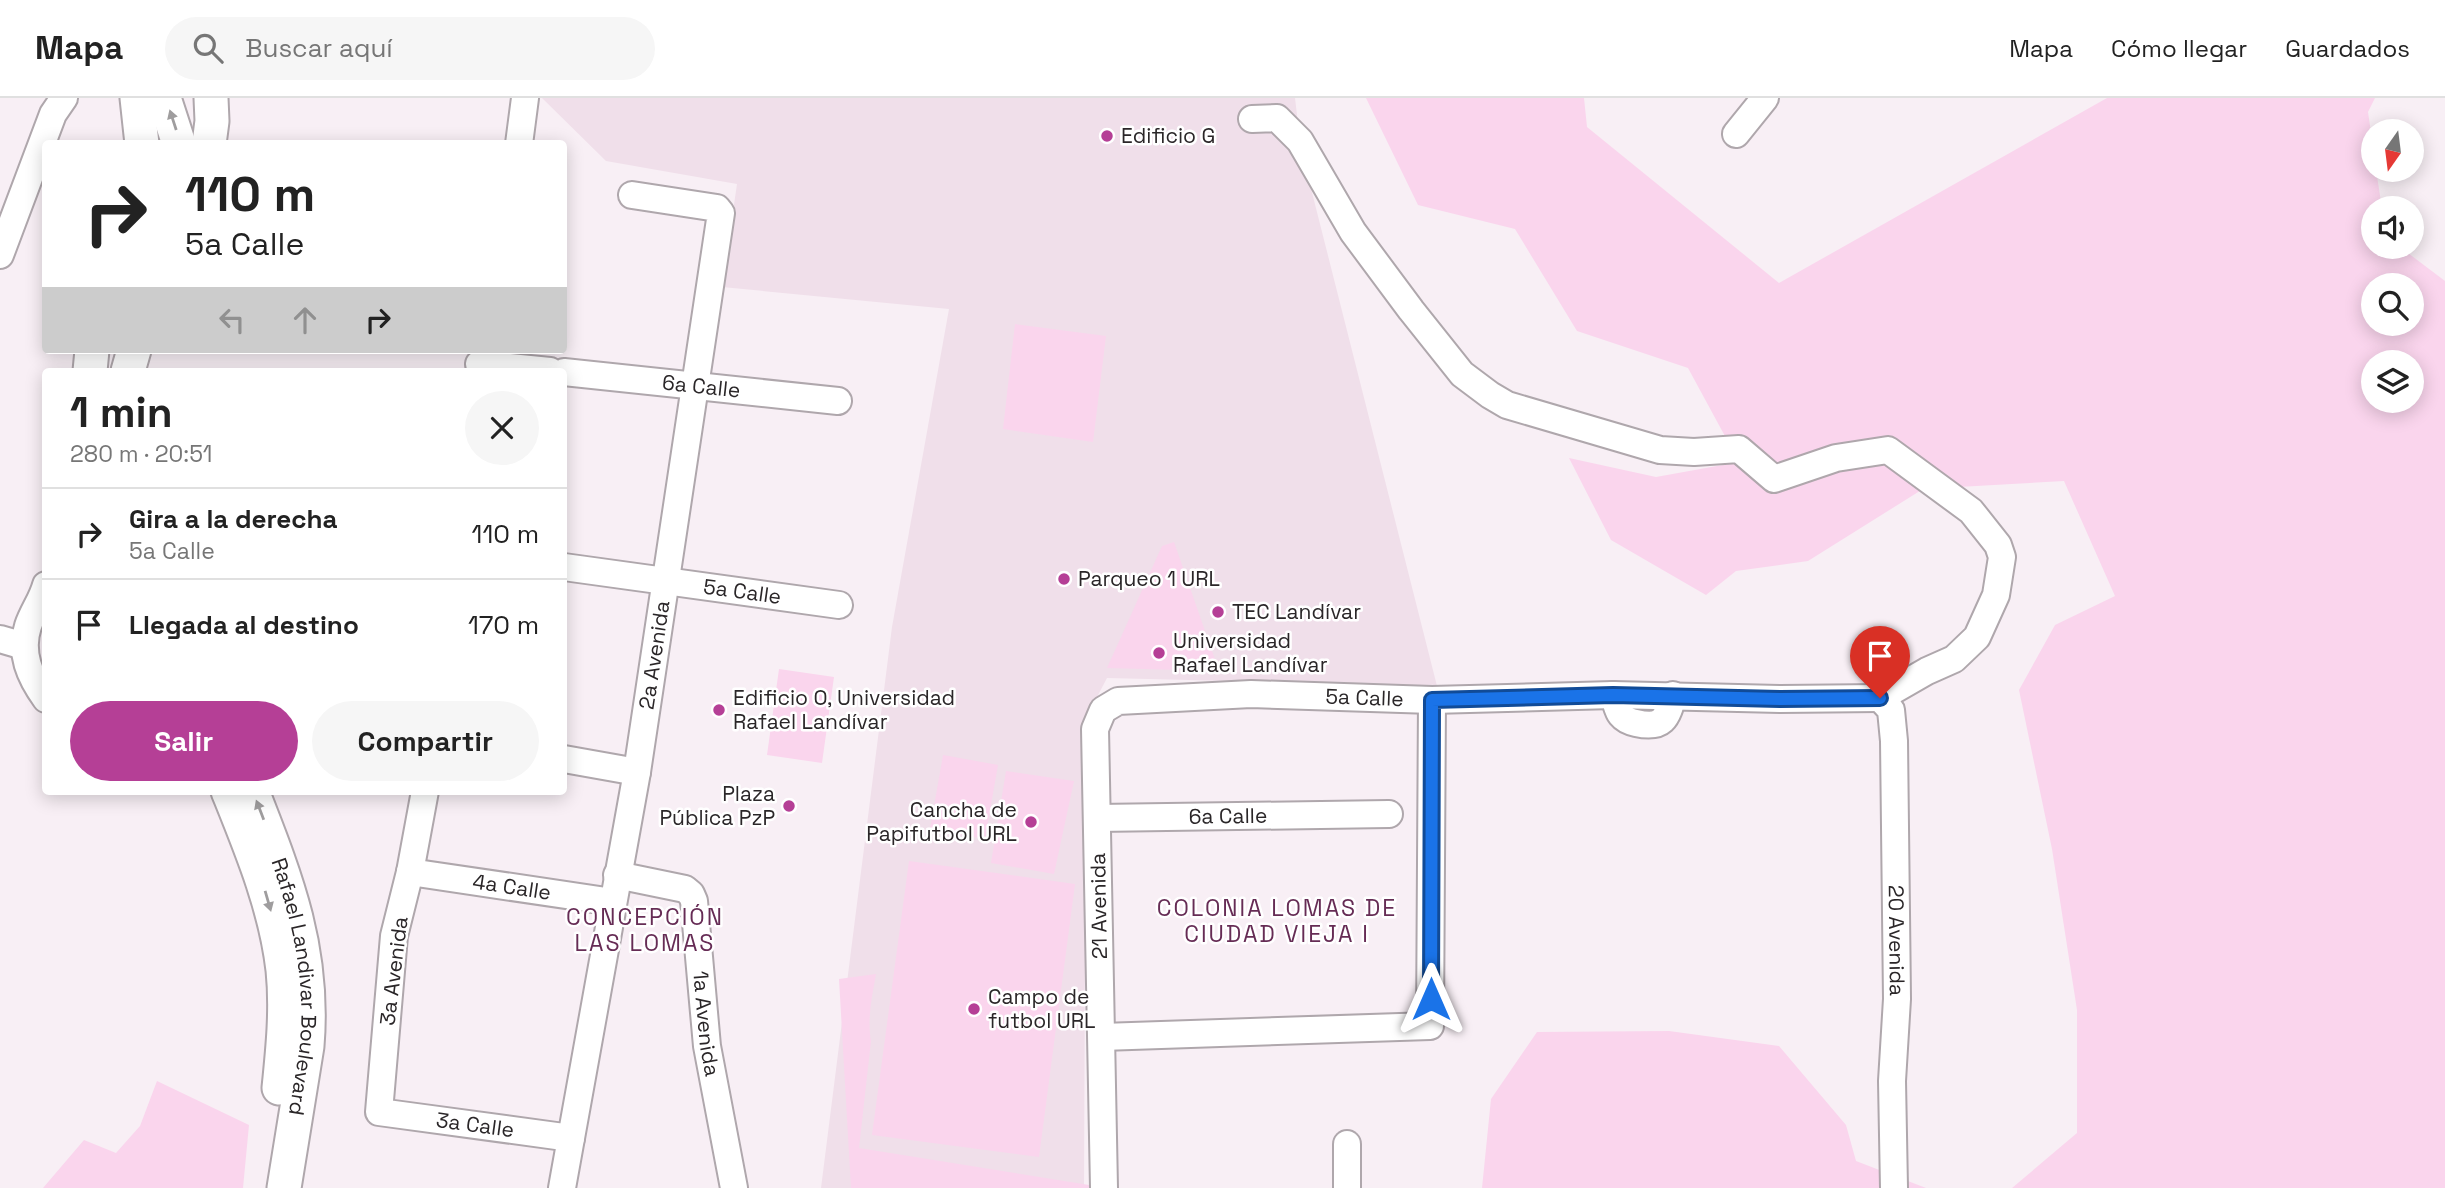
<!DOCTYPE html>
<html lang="es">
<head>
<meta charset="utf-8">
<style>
	body { margin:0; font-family:"Space Grotesk",sans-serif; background:#f6f6f6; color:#222; height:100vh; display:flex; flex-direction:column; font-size:26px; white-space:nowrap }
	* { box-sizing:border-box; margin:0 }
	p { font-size:23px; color:#767676 }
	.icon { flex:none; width:38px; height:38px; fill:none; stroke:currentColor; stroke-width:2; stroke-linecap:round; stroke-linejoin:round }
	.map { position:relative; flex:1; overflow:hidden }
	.side { position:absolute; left:42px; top:270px; width:525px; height:427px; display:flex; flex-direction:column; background:#fff; border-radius:7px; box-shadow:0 4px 18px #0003 }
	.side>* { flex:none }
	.top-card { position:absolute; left:42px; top:42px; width:525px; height:214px; border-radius:7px; box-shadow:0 4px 18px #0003; background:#fff; color:#222; overflow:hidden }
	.needle { width:46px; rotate:194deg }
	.controls { position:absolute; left:2361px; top:21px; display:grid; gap:14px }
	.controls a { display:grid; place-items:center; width:63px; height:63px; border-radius:50%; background:#fff; box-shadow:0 4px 18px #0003; font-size:35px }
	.pin { position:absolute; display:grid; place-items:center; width:60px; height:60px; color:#fff; margin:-72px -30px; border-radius:50% 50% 50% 0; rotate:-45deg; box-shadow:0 0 7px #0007 }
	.pin .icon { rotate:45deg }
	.me { position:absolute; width:77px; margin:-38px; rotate:0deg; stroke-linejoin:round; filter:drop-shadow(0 0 5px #0008) }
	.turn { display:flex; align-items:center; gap:24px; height:147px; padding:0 28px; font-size:32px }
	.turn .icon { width:91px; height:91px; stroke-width:2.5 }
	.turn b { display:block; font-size:49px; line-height:60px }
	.lanes { display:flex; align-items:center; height:66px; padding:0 28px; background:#0003; justify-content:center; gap:35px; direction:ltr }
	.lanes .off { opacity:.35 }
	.round { display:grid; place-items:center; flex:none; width:74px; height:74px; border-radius:37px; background:#f6f6f6 }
	.headline { display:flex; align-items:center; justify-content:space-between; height:119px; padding:0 28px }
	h1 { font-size:42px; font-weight:700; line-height:52px }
	.button { display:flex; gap:14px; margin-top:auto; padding:14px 28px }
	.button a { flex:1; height:80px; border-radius:42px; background:#b53f96; color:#fff; font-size:28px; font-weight:700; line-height:80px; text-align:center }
	.button a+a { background:#f6f6f6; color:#222 }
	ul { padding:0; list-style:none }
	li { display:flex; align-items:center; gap:21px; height:91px; padding:0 28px; border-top:2px solid #e0e0e0 }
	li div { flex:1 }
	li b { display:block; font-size:26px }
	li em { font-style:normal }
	header { display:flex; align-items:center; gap:42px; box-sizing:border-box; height:98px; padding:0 35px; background:#fff; border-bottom:2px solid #e0e0e0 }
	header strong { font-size:33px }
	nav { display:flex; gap:38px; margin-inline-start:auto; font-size:24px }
	.search { width:490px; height:63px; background:#f6f6f6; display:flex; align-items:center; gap:18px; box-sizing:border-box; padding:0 24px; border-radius:38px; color:#767676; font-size:26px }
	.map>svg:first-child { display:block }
	.built { fill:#f0dfea }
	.green { fill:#fad5ed; fill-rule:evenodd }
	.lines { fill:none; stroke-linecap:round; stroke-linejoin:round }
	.minor-casing { stroke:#afa7ac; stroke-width:30 }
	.major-casing { stroke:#afa7ac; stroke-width:37 }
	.minor { stroke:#fff; stroke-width:26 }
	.major { stroke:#fff; stroke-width:33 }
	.oneway { fill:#9f9d9e }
	.route-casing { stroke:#114b97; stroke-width:18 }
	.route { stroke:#1a73e8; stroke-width:12 }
	.poi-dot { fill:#b53f96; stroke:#fff; stroke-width:2.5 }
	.labels { text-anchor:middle; stroke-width:5; stroke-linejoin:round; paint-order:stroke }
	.poi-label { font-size:21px; fill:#2a2628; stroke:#fff; text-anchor:start }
	.street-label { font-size:21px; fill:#2a2628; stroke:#fff }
	.neighbourhood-label { font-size:23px; letter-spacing:2px; fill:#662c55; stroke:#fff }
</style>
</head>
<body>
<header>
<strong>Mapa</strong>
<div class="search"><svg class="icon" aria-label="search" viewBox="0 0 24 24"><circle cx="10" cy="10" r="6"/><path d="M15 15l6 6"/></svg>Buscar aquí</div>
<nav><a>Mapa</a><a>Cómo llegar</a><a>Guardados</a></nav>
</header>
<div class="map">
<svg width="2445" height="1090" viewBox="0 0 2445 1090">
	<rect width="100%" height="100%" fill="#f8eff5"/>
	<path class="built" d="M542,0h753l6,51 136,537 -330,-8 -21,40 -2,470h-263l71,-561 57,-318 -227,-22 15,-103 -131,-23z"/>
	<g class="green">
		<path d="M1366,0h218l3,29 192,156 328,-185h268l-7,14 5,34v24h3l6,38h-9v39h27l45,34v907h-433l65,-55v-123l-25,-161 -33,-159 36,-65 60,-29 -51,-115 -141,8 -115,72 -72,10 -30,24 -95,-55 -42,-82 87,19 83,-15 -51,-94 -111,-37 -62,-102 -97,-24zM2373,187h39v39h-39zM2373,264h39v39h-39z"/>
		<path d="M1015,226l91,12 -13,106 -90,-13z"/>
		<path d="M1174,444l45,129 -112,-3 55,-122z"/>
		<path d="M779,571l55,8 -12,86 -55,-8z"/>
		<path d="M943,657l55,10 -13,74 -55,-10z"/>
		<path d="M1006,673l68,10 -20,93 -63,-11z"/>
		<path d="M909,763l166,23 -36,273 -167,-22z"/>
		<path d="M876,876c-4,23 -9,44 -5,67l-12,107 230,37v3h-238l-12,-209z"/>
		<path d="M1669,933l110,15 67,79 10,36 70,27h-444l9,-89 46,-67z"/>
		<path d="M157,983l92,44 -6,63h-200l41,-48 32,13 24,-27z"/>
	</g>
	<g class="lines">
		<defs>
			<g id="minor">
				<path d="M1252,21l25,-1 23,23 53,91 58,78 51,64 28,21 17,10 153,45 34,2 45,-3 35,30 62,-21 52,-8 83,61 27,34 4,12 -6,38 -19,42 -23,22 -27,12 -47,27"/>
				<path d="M1736,36l29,-36"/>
				<path d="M519,46l6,-46"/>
				<path d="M0,157l53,-141 11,-16"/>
				<path d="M479,266l71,7"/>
				<path id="s1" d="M564,274l274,29"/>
				<path id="s2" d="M564,469l275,38"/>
				<path d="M46,487c-4,15 -13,26 -18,41 -9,27 2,51 18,73"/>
				<path d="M0,541l24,7"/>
				<path d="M1613,597c3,6 4,15 8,20 4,5 10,7 15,8 27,6 31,-4 37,-28"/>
				<path id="s3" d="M1880,600l11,12 3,31 3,258 -5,82 2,107"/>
				<path d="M564,661l73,13"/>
				<path id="s4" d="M425,693l-15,81 -16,64 -15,176 192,26"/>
				<path id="s5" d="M1097,720l292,-4"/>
				<path id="s6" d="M410,774l203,30"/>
				<path id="s7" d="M617,777l68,14 6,5 3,7 13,145 27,142"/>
				<path d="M1102,939l328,-11 2,-326"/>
				<path d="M1347,1046v44"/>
				<path id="s8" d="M562,1090l75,-416 84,-559 -4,-5 -85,-13"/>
				<path id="s9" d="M1104,1090l-9,-459 8,-19 15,-9 133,-7 181,6 181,-5 167,4 100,-1"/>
			</g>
			<g id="major">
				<path d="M137,0l5,46"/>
				<path d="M164,0l15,46"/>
				<path d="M209,46l3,-23 -1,-23"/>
				<path d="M90,273l2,-21"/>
				<path d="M128,273l6,-21"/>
				<path d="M228,693c23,57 48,117 55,179 4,39 0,79 -4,118"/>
				<path id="s10" d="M252,693c34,87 63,159 55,255l-23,142"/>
			</g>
		</defs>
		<use href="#minor" class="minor-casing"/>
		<use href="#major" class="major-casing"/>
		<use href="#minor" class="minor"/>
		<use href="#major" class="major"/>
	</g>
	<defs><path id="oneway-solid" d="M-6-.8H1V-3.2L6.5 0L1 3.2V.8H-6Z" transform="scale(1.75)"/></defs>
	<g class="oneway">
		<use href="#oneway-solid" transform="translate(173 22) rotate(-108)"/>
		<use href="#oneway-solid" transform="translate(260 712) rotate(-111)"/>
		<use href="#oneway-solid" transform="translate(268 803) rotate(74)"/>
	</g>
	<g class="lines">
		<defs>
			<path id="route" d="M1431,901l1,-299 181,-5 167,4 100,-1"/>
		</defs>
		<use href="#route" class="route-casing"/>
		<use href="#route" class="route"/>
	</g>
	<g class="poi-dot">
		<circle cx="1107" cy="38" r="7"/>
		<circle cx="1064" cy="481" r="7"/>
		<circle cx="1218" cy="514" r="7"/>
		<circle cx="1159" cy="555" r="7"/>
		<circle cx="719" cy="612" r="7"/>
		<circle cx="789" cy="708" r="7"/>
		<circle cx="1031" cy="724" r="7"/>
		<circle cx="974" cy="911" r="7"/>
	</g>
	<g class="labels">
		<g class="poi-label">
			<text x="1121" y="45">Edificio G</text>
			<text x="1078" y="488">Parqueo 1 URL</text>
			<text x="1232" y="521">TEC Landívar</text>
			<text x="1173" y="550">Universidad<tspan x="1173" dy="24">Rafael Landívar</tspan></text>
			<text x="733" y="607">Edificio O, Universidad<tspan x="733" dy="24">Rafael Landívar</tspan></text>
			<text x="775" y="703" text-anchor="end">Plaza<tspan x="775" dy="24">Pública PzP</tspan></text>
			<text x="1017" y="719" text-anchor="end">Cancha de<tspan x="1017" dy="24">Papifutbol URL</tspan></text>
			<text x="988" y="906">Campo de<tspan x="988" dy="24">futbol URL</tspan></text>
		</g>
		<g class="street-label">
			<text dy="7" stroke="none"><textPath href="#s1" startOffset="138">6a Calle</textPath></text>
			<text dy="7" stroke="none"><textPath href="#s2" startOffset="180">5a Calle</textPath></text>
			<text dy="7" stroke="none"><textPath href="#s8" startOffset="541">2a Avenida</textPath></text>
			<text dy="7" stroke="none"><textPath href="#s9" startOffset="744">5a Calle</textPath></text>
			<text dy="7" stroke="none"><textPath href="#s5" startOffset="131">6a Calle</textPath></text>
			<text dy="7" stroke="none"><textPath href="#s6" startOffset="103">4a Calle</textPath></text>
			<text transform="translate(1099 808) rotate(-91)" y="7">21 Avenida</text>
			<text dy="7" stroke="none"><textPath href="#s3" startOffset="247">20 Avenida</textPath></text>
			<text transform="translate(394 873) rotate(-83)" y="7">3a Avenida</text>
			<text dy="7" stroke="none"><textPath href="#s10" startOffset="203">Rafael Landivar Boulevard</textPath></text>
			<text dy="7" stroke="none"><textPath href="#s7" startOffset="208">1a Avenida</textPath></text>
			<text dy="7" stroke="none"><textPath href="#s4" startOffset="422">3a Calle</textPath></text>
		</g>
		<g class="neighbourhood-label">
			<text x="1277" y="818">COLONIA LOMAS DE<tspan x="1277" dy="26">CIUDAD VIEJA I</tspan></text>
			<text x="645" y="827">CONCEPCIÓN<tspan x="645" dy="26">LAS LOMAS</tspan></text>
		</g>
	</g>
</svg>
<div class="controls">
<a><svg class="needle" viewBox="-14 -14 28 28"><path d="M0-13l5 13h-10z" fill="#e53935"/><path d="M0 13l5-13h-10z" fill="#767676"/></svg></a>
<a><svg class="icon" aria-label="sound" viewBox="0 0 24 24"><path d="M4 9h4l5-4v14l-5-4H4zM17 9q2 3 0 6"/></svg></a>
<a><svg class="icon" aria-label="search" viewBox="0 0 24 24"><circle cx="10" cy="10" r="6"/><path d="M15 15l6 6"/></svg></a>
<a><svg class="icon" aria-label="layers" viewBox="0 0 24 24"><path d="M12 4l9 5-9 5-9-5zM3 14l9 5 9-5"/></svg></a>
</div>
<div class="pin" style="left:1880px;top:600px;background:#d93025"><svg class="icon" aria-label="arrive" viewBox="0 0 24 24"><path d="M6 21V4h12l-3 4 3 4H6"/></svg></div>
<svg class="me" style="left:1431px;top:901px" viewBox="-20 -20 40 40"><path d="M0-17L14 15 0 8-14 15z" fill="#1a73e8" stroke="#fff" stroke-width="4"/></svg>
<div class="top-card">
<div class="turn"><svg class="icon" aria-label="right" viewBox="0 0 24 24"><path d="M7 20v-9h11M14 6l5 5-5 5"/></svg><div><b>110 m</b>5a Calle</div></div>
<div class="lanes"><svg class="icon off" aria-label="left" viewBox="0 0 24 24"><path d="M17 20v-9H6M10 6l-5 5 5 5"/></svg><svg class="icon off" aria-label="ahead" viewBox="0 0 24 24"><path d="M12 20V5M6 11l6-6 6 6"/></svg><svg class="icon" aria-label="right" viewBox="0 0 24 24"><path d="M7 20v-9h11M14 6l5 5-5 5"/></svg></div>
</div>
<section class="side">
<div class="headline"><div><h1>1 min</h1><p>280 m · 20:51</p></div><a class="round"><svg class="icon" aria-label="close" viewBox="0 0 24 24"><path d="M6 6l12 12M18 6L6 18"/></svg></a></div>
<ul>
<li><svg class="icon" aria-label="right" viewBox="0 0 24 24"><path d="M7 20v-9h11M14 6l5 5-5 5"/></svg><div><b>Gira a la derecha</b><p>5a Calle</p></div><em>110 m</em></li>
<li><svg class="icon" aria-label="arrive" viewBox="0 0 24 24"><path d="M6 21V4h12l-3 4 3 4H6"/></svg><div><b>Llegada al destino</b></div><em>170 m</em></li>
</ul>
<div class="button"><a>Salir</a><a>Compartir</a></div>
</section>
</div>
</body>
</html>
